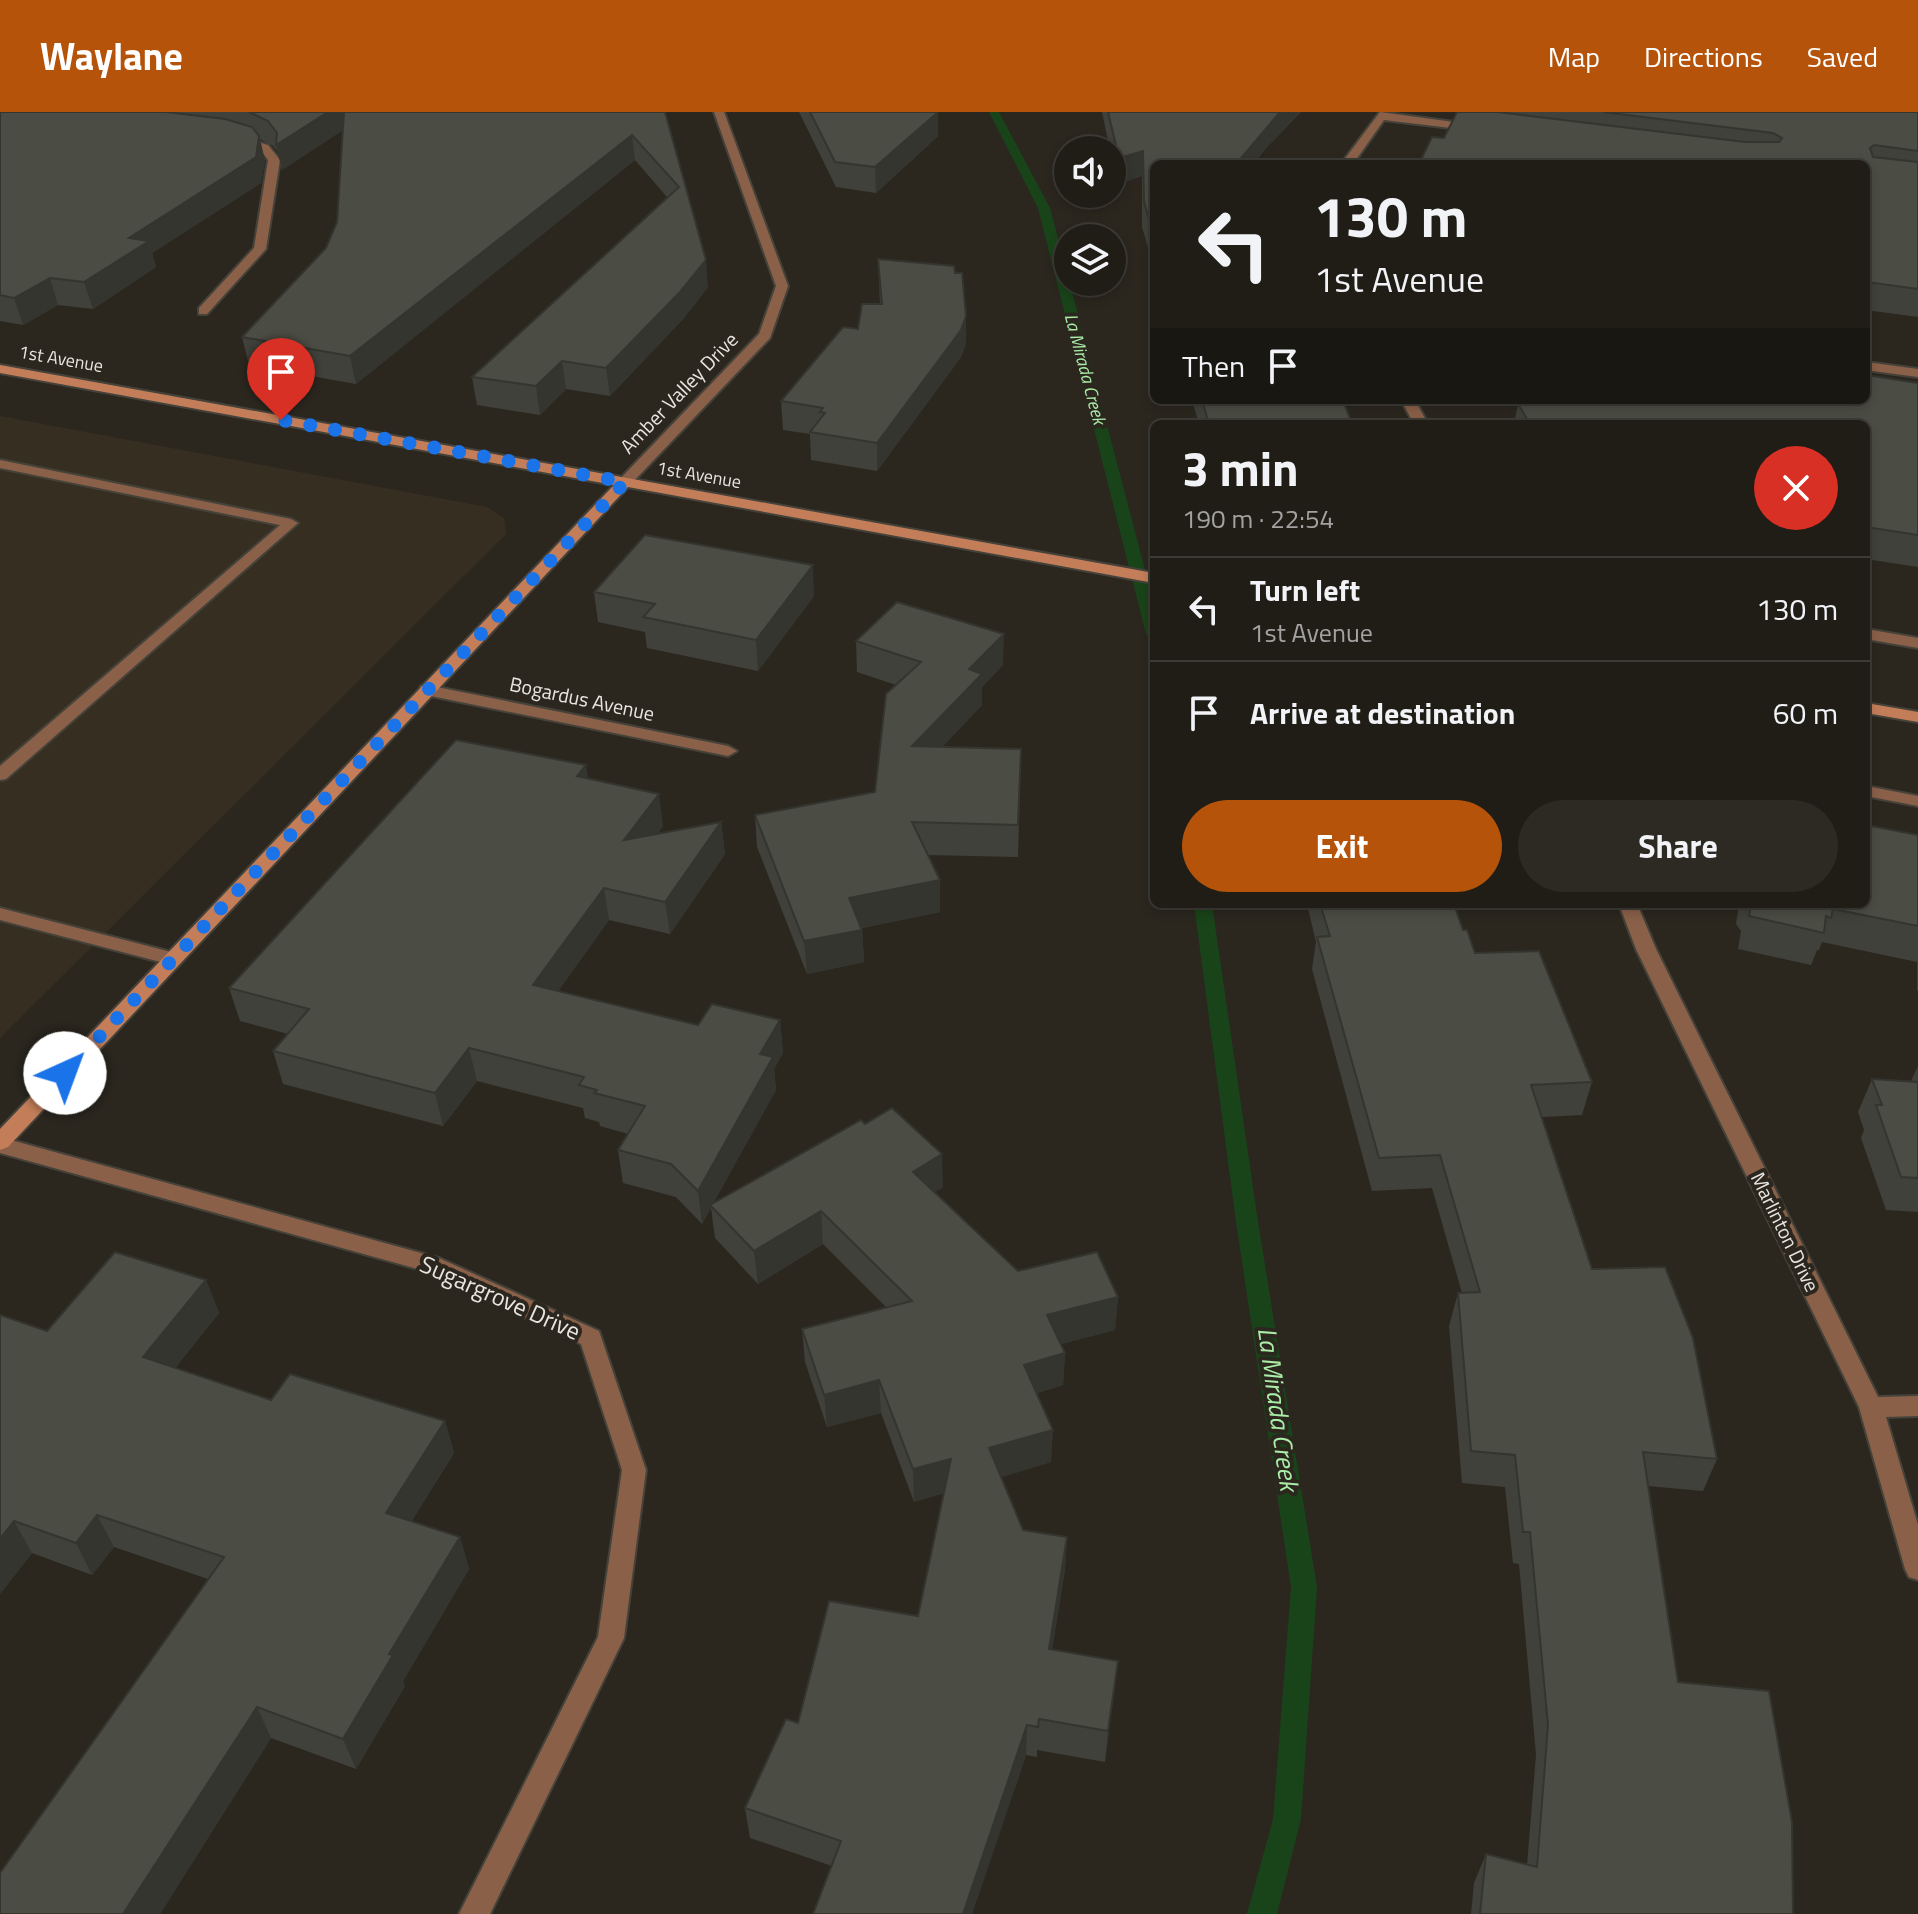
<!DOCTYPE html>
<html lang="en">
<head>
<meta charset="utf-8">
<style>
	body { margin:0; font-family:"Titillium Web",sans-serif; background:#2d2a24; color:#f1f3f6; height:100vh; display:flex; flex-direction:column; font-size:30px; white-space:nowrap }
	* { box-sizing:border-box; margin:0 }
	p { font-size:26px; color:#a2a2a1 }
	.icon { flex:none; width:44px; height:44px; fill:none; stroke:currentColor; stroke-width:2; stroke-linecap:round; stroke-linejoin:round }
	.map { position:relative; flex:1; overflow:hidden }
	.drawer { position:absolute; left:1150px; top:308px; width:720px; height:488px; display:flex; flex-direction:column; background:#201d17; border-radius:12px; box-shadow:0 4px 12px #0003,0 0 0 2px #3d3b36 }
	.drawer>* { flex:none }
	.top-card { position:absolute; left:1150px; top:48px; width:720px; height:244px; border-radius:12px; box-shadow:0 4px 12px #0003,0 0 0 2px #3d3b36; background:#201d17; color:#f1f3f6; overflow:hidden }
	.buttons { position:absolute; left:1054px; top:24px; display:grid; gap:16px }
	.buttons a { display:grid; place-items:center; width:72px; height:72px; border-radius:50%; background:#201d17; box-shadow:0 4px 12px #0003,0 0 0 2px #3d3b36; font-size:40px }
	.pin { position:absolute; display:grid; place-items:center; width:68px; height:68px; color:#fff; margin:-82px -34px; border-radius:50% 50% 50% 0; rotate:-45deg; box-shadow:0 0 8px #0007 }
	.pin .icon { rotate:45deg }
	.me { position:absolute; width:88px; margin:-44px; rotate:43deg; stroke-linejoin:round; filter:drop-shadow(0 0 6px #0008) }
	.turn { display:flex; align-items:center; gap:28px; height:168px; padding:0 32px; font-size:36px }
	.turn .icon { width:104px; height:104px; stroke-width:2.5 }
	.turn b { display:block; font-size:56px; line-height:68px }
	.then { display:flex; align-items:center; height:76px; padding:0 32px; background:#0003; gap:16px; font-size:30px }
	.round { display:grid; place-items:center; flex:none; width:84px; height:84px; border-radius:42px; background:#2d2a24 }
	.overview { display:flex; align-items:center; justify-content:space-between; height:136px; padding:0 32px }
	h1 { font-size:48px; font-weight:700; line-height:60px }
	.button { display:flex; gap:16px; margin-top:auto; padding:16px 32px }
	.button a { flex:1; height:92px; border-radius:48px; background:#b45309; color:#fff; font-size:32px; font-weight:700; line-height:92px; text-align:center }
	.button a+a { background:#2d2a24; color:#f1f3f6 }
	ul { padding:0; list-style:none }
	li { display:flex; align-items:center; gap:24px; height:104px; padding:0 32px; border-top:2px solid #3d3b36 }
	li div { flex:1 }
	li b { display:block; font-size:30px }
	li em { font-style:normal }
	header { display:flex; align-items:center; gap:48px; box-sizing:border-box; height:112px; padding:0 40px; background:#b45309; color:#fff }
	header strong { font-size:38px }
	nav { display:flex; gap:44px; margin-inline-start:auto; font-size:28px }
	.map>svg:first-child { display:block }
	.built { fill:#362e21 }
	.lines { fill:none; stroke-linecap:round; stroke-linejoin:round }
	.stream { fill:#194419; fill-rule:evenodd }
	.lane-casing { stroke:#45423a; stroke-width:4 }
	.street-casing { stroke:#45423a; stroke-width:4 }
	.secondary-casing { stroke:#45423a; stroke-width:4 }
	.lane { fill:#8a6049; fill-rule:evenodd }
	.street { fill:#8a6049; fill-rule:evenodd }
	.secondary { fill:#c37e59; fill-rule:evenodd }
	.wall { fill:#40413a }
	.shaded-wall { fill:#34352f }
	.building { fill:#4b4c43; stroke:#34352f; stroke-width:2 }
	.route { stroke:#1a73e8; stroke-width:14; stroke-dasharray:0 25.2 }
	.labels { text-anchor:middle; stroke-width:8; stroke-linejoin:round; paint-order:stroke }
	.far-street-label { font-size:18px; fill:#e8e5e1; stroke:#2b271f }
	.far-water-label { font-size:18px; font-style:italic; fill:#aaeda7; stroke:#2b271f }
	.street-label { font-size:20px; fill:#e8e5e1; stroke:#2b271f }
	.near-street-label { font-size:24px; fill:#e8e5e1; stroke:#2b271f }
	.near-water-label { font-size:26px; font-style:italic; fill:#aaeda7; stroke:#2b271f }
</style>
</head>
<body>
<header>
<strong>Waylane</strong>
<nav><a>Map</a><a>Directions</a><a>Saved</a></nav>
</header>
<div class="map">
<svg width="1918" height="1802" viewBox="0 0 1918 1802">
	<rect width="100%" height="100%" fill="#2b271f"/>
	<path class="built" d="M0,304l487,91 17,11 2,16 -506,504z"/>
	<g class="lines">
		<g class="stream">
			<path d="M989,0h10l51,96 104,396v35l-8,-5 -108,-426z"/>
			<path d="M1194,792h18l46,318 59,365 -16,232 -24,95h-30l26,-95 18,-232 -55,-365z"/>
		</g>
		<defs>
			<g id="lane">
				<path d="M0,348l291,59 7,4 -292,256 -6,1v-14l280,-241 -280,-57z"/>
				<path d="M0,796l179,46 3,5 -10,6 -172,-45z"/>
			</g>
			<g id="street">
				<path d="M714,0h10l64,174 -18,52 -140,147 -5,1 -7,-4 2,-3 139,-145 17,-48z"/>
				<path d="M1380,0l96,13 5,3 -5,3 -92,-11 -31,44h-12z"/>
				<path d="M236,24l32,9 12,15 -14,89 -59,65h-8v-6l55,-60 14,-88 -8,-11 -28,-8 -1,-2z"/>
				<path d="M1866,250l52,7v8l-52,-7z"/>
				<path d="M1401,288h14l13,24h-14z"/>
				<path d="M1866,517l52,9v10l-52,-9z"/>
				<path d="M427,573l301,61 9,5 -9,5 -307,-62 -2,-4 2,-4z"/>
				<path d="M1866,674l52,10v10l-52,-10z"/>
				<path d="M1619,792h18l19,45 222,448 40,-1v20l-32,1 32,108v55l-9,-3 -4,-8 -46,-162 -223,-458z"/>
				<path d="M0,1025l439,121 160,73 47,139 -22,168 -134,276h-31l139,-277 24,-167 -41,-126 -156,-73 -425,-118z"/>
			</g>
			<g id="secondary">
				<path d="M0,253l1154,208v10l-526,-96 -620,660 -8,3v-21l614,-644 -614,-112z"/>
				<path d="M1866,591l52,9v10l-52,-9z"/>
			</g>
		</defs>
		<use href="#lane" class="lane-casing"/>
		<use href="#street" class="street-casing"/>
		<use href="#secondary" class="secondary-casing"/>
		<use href="#lane" class="lane"/>
		<use href="#street" class="street"/>
		<use href="#secondary" class="secondary"/>
	</g>
	<g class="wall">
		<path d="M0,0h665l43,175 -25,32 -73,77 -44,-7 -26,26 -63,-10 -5,-28 195,-180 -32,-37 -279,224 -107,-19 -7,-28 84,-89 11,-26 6,-92 -61,40 -4,-18 -5,-6 -13,-7 5,22 -4,22 -109,70 4,14 -63,42 -35,-4 -35,20 -23,-4z"/>
		<path d="M799,0h139v24l-62,57 -40,-6z"/>
		<path d="M1102,0h199l-35,36 -10,13 -102,3v104l-12,-41v-51l-24,8 -6,-26v-8h-2z"/>
		<path d="M1457,0h461v205l-52,-7v-146l-422,-26z"/>
		<path d="M878,147l88,84 -5,14 -84,114 -66,-11 -1,-26 -27,-4 -2,-29 77,-72 22,-25z"/>
		<path d="M1918,271v184l-52,-8v-135l-338,-21 -1,-3h339z"/>
		<path d="M1192,288h151l9,24h-153z"/>
		<path d="M1518,292l12,20h-16z"/>
		<path d="M594,480l220,4 -56,75 -111,-23 -2,-16 -47,-10z"/>
		<path d="M856,529l147,24 -21,22v18l-40,42 79,2 -3,108 -90,-2 12,25v32l-78,16 2,34 -57,12 -50,-127 -2,-32 120,-23 21,-107 -39,-13z"/>
		<path d="M588,666l75,48 -6,8 64,-12 4,32 -55,80 -61,-14 -51,71 140,34 82,-5 3,33 -9,16 2,21 -63,113 230,-16 -8,5 83,79 100,26 -3,33 -54,14 4,9 -2,32 -26,8 14,69 -50,15 22,53 44,7 -2,32 -13,81 62,42 -9,70 -68,-12v7l-11,-2 -54,159h-159l19,-48 -82,-28 -5,-30 53,-85 120,-107 26,-123 -30,9 -33,-89 -54,14 -22,-65 -3,-33 84,-22 -63,-63 -65,40 -43,-46 -4,-30 -9,16 -26,-27 -53,-14 -5,-33 10,-16 -28,-8 -1,-4 -14,-4 -2,-10 -106,-27 -34,45 -160,-42 -10,-33 15,-17 -48,-13 -11,-33z"/>
		<path d="M1918,723v156h-1v-29l-95,-20 -3,8h-2l-6,15 -73,-16 3,-18 -5,-7 3,-20h127z"/>
		<path d="M1307,792h147l9,26 12,23 117,129 -10,33 -40,2 50,152 125,190 -14,32 -55,-5 30,196 115,232h-322l3,-31 12,-29 41,11 9,-110 -17,-191 -6,-1 -8,-76 -43,-4 -13,-157 9,-33h4l-30,-105 -60,3 -60,-222 4,-27z"/>
		<path d="M1918,954v146l-32,-2 -25,-72 3,-8 -6,-18 14,-33 39,2z"/>
		<path d="M206,1168l13,33 -44,55 96,32 174,21 9,32 -43,69 49,15 9,32 -66,112 2,5 -49,83 -85,-31 -111,176 48,-335 -94,-32 -22,28 -60,-22 -32,41 47,-263z"/>
	</g>
	<g class="shaded-wall">
		<path d="M328,0h18l3,14 -67,44 -6,-25z"/>
		<path d="M938,0v24l-62,57 -1,-26z"/>
		<path d="M1280,0h21l-35,36 -12,16 -12,-7z"/>
		<path d="M632,23l3,25 -279,224 -6,-28z"/>
		<path d="M259,24l6,25 -4,22 -109,70 4,14 -63,42 -9,-27 45,-44z"/>
		<path d="M1143,39l-1,25 -24,8 1,-26z"/>
		<path d="M706,148l2,27 -25,32 -73,77 -4,-28z"/>
		<path d="M50,166l8,27 -35,20 -9,-27z"/>
		<path d="M966,204v27l-5,14 -84,114v-28z"/>
		<path d="M562,249l4,28 -26,26 -4,-29z"/>
		<path d="M813,453l1,31 -56,75 -2,-31z"/>
		<path d="M1004,522l-1,31 -21,22v18l-69,73 -1,-32 57,-77z"/>
		<path d="M586,653l5,32 -14,-21z"/>
		<path d="M659,682l4,32 -34,47 -5,-33z"/>
		<path d="M721,710l4,32 -55,80 -5,-32z"/>
		<path d="M940,768v32l-90,18 -1,-32z"/>
		<path d="M604,776l5,32 -70,98 -6,-33z"/>
		<path d="M862,818l2,32 -57,12 -3,-33z"/>
		<path d="M780,908l3,33 -9,16 2,21 -64,116 -2,-1 1,3 -9,16 -4,-33 62,-137z"/>
		<path d="M469,936l8,33 -34,45 -8,-33z"/>
		<path d="M942,1042l1,33 -29,18 -1,-33z"/>
		<path d="M821,1099l2,33 -65,40 -4,-33z"/>
		<path d="M206,1168l13,33 -62,77 -14,-33z"/>
		<path d="M1118,1185l-3,33 -69,18 1,-33z"/>
		<path d="M1065,1241l-2,32 -40,12 1,-32z"/>
		<path d="M879,1268l2,33 -54,14 -3,-32z"/>
		<path d="M445,1309l9,32 -58,92 -10,-32z"/>
		<path d="M1053,1318l-2,32 -62,19v-33z"/>
		<path d="M951,1347v32l-37,11 -1,-33z"/>
		<path d="M97,1403l17,32 -22,28 -16,-32z"/>
		<path d="M14,1409l18,32 -32,41v-55z"/>
		<path d="M460,1425l9,32 -66,112 2,5 -49,83 -13,-30 46,-85z"/>
		<path d="M1067,1425l-2,32 -18,111 2,-31z"/>
		<path d="M1118,1549l-4,31 -9,70 3,-31z"/>
		<path d="M257,1595l14,31 -111,176h-37z"/>
		<path d="M1027,1613l-1,30 -54,159h-9z"/>
	</g>
	<g class="building">
		<path d="M0,0h166l59,7 27,8 7,9 -3,21 -127,81 20,3 -65,41 -34,-4 -36,20 -14,-3z"/>
		<path d="M249,0h79l-52,33 1,-12 -9,-12z"/>
		<path d="M344,0h321l41,148 -26,32 -74,76 -44,-7 -26,25 -64,-9 207,-190 -47,-52 -282,221 -108,-19 84,-89 11,-26z"/>
		<path d="M810,0h128l-63,55 -40,-5z"/>
		<path d="M1108,0h172l-38,45 14,1v6h-102v72l-10,-34 -1,-51 -24,7z"/>
		<path d="M1457,0h41l247,30h34l3,-4 -9,-5 -170,-21h315v39l-44,-6 -4,3 3,9 45,5v127l-52,-7v-118h-447l13,-27 12,1z"/>
		<path d="M878,147l76,7 1,7h7l4,43 -5,14 -84,113 -67,-11 15,-19 -5,-1 3,-4 -42,-7 62,-74 15,2 4,-25h20z"/>
		<path d="M1866,263l52,8v152l-52,-8v-103h-336l-12,-20 25,-1 -2,-3h325z"/>
		<path d="M1202,288h141l9,24h-143z"/>
		<path d="M645,423l168,30 -57,75 -113,-23 12,-13 -61,-12z"/>
		<path d="M897,490l107,32 -35,35 13,5 -70,72 109,3 -3,76 -106,-3 28,58 -91,18 13,32 -58,11 -49,-126 120,-23 11,-98 35,-32 -65,-21z"/>
		<path d="M456,628l130,25 -9,11 82,18 -35,46 97,-18 -56,80 -61,-14 -71,97 165,40 14,-21 68,16 -20,34 13,3 -75,134 -27,-27 -53,-14 27,-44 -51,-13 3,-3 -18,-5 5,-8 -115,-29 -34,45 -162,-42 36,-42 -80,-21z"/>
		<path d="M1866,713l52,10v91l-85,-17 -2,9 -5,-2 -2,17 -75,-17 2,-12h115z"/>
		<path d="M1320,792h134l9,26h4l8,23 64,-2 53,131 -61,3 61,184 73,-2 28,71 24,121 -74,-7 35,230 91,9 23,131 1,92h-313l6,-60 51,13 11,-142 -18,-193h-7l-8,-77 -44,-4 -13,-158 22,-1 -40,-137 -61,3 -62,-221 13,-1z"/>
		<path d="M1872,967l46,3v96l-17,-1 -25,-72h6z"/>
		<path d="M892,996l50,46 -29,18 105,99 79,-19 21,45 -71,18 18,38 -41,12 29,65 -64,18 34,82 44,7 -18,112 69,12 -10,70 -69,-12 -1,8 -11,-2 -64,189h-150l28,-73 -96,-33 41,-89 12,4 31,-122 89,15 33,-157 -38,10 -34,-89 -55,15 -22,-66 110,-28 -91,-90 -67,40 -44,-46 151,-85 4,4z"/>
		<path d="M115,1140l91,28 -63,77 128,43 19,-26 155,47 -59,92 74,24 -71,117 4,1 -50,84 -86,-32 -134,207h-123v-41l224,-316 -127,-42 -21,28 -62,-22 -14,18v-224l47,16z"/>
	</g>
	<g class="lines">
		<path class="route" d="M65,961l560,-591 -344,-62"/>
	</g>
	<g class="labels">
		<g class="far-street-label">
			<text transform="translate(61 247) rotate(10)" y="6">1st Avenue</text>
			<text transform="translate(699 363) rotate(10)" y="6">1st Avenue</text>
		</g>
		<g class="far-water-label">
			<text transform="translate(1085 257) rotate(75)" y="6">La Mirada Creek</text>
		</g>
		<g class="street-label">
			<text transform="translate(679 281) rotate(-46)" y="7">Amber Valley Drive</text>
			<text transform="translate(582 587) rotate(12)" y="7">Bogardus Avenue</text>
			<text transform="translate(1785 1120) rotate(64)" y="7">Marlinton Drive</text>
		</g>
		<g class="near-street-label">
			<text transform="translate(500 1186) rotate(24)" y="8">Sugargrove Drive</text>
		</g>
		<g class="near-water-label">
			<text transform="translate(1278 1297) rotate(82)" y="9">La Mirada Creek</text>
		</g>
	</g>
</svg>
<div class="buttons">
<a><svg class="icon" aria-label="sound" viewBox="0 0 24 24"><path d="M4 9h4l5-4v14l-5-4H4zM17 9q2 3 0 6"/></svg></a>
<a><svg class="icon" aria-label="layers" viewBox="0 0 24 24"><path d="M12 4l9 5-9 5-9-5zM3 14l9 5 9-5"/></svg></a>
</div>
<div class="pin" style="left:281px;top:308px;background:#d93025"><svg class="icon" aria-label="arrive" viewBox="0 0 24 24"><path d="M6 21V4h12l-3 4 3 4H6"/></svg></div>
<svg class="me" style="left:65px;top:961px" viewBox="-20 -20 40 40"><circle r="19" fill="#fff"/><path d="M0-13L10 11 0 6-10 11z" fill="#1a73e8"/></svg>
<div class="top-card">
<div class="turn"><svg class="icon" aria-label="left" viewBox="0 0 24 24"><path d="M17 20v-9H6M10 6l-5 5 5 5"/></svg><div><b>130 m</b>1st Avenue</div></div>
<div class="then">Then<svg class="icon" aria-label="arrive" viewBox="0 0 24 24"><path d="M6 21V4h12l-3 4 3 4H6"/></svg></div>
</div>
<section class="drawer">
<div class="overview"><div><h1>3 min</h1><p>190 m · 22:54</p></div><a class="round" style="background:#d93025;color:#fff"><svg class="icon" aria-label="close" viewBox="0 0 24 24"><path d="M6 6l12 12M18 6L6 18"/></svg></a></div>
<ul>
<li><svg class="icon" aria-label="left" viewBox="0 0 24 24"><path d="M17 20v-9H6M10 6l-5 5 5 5"/></svg><div><b>Turn left</b><p>1st Avenue</p></div><em>130 m</em></li>
<li><svg class="icon" aria-label="arrive" viewBox="0 0 24 24"><path d="M6 21V4h12l-3 4 3 4H6"/></svg><div><b>Arrive at destination</b></div><em>60 m</em></li>
</ul>
<div class="button"><a>Exit</a><a>Share</a></div>
</section>
</div>
</body>
</html>
